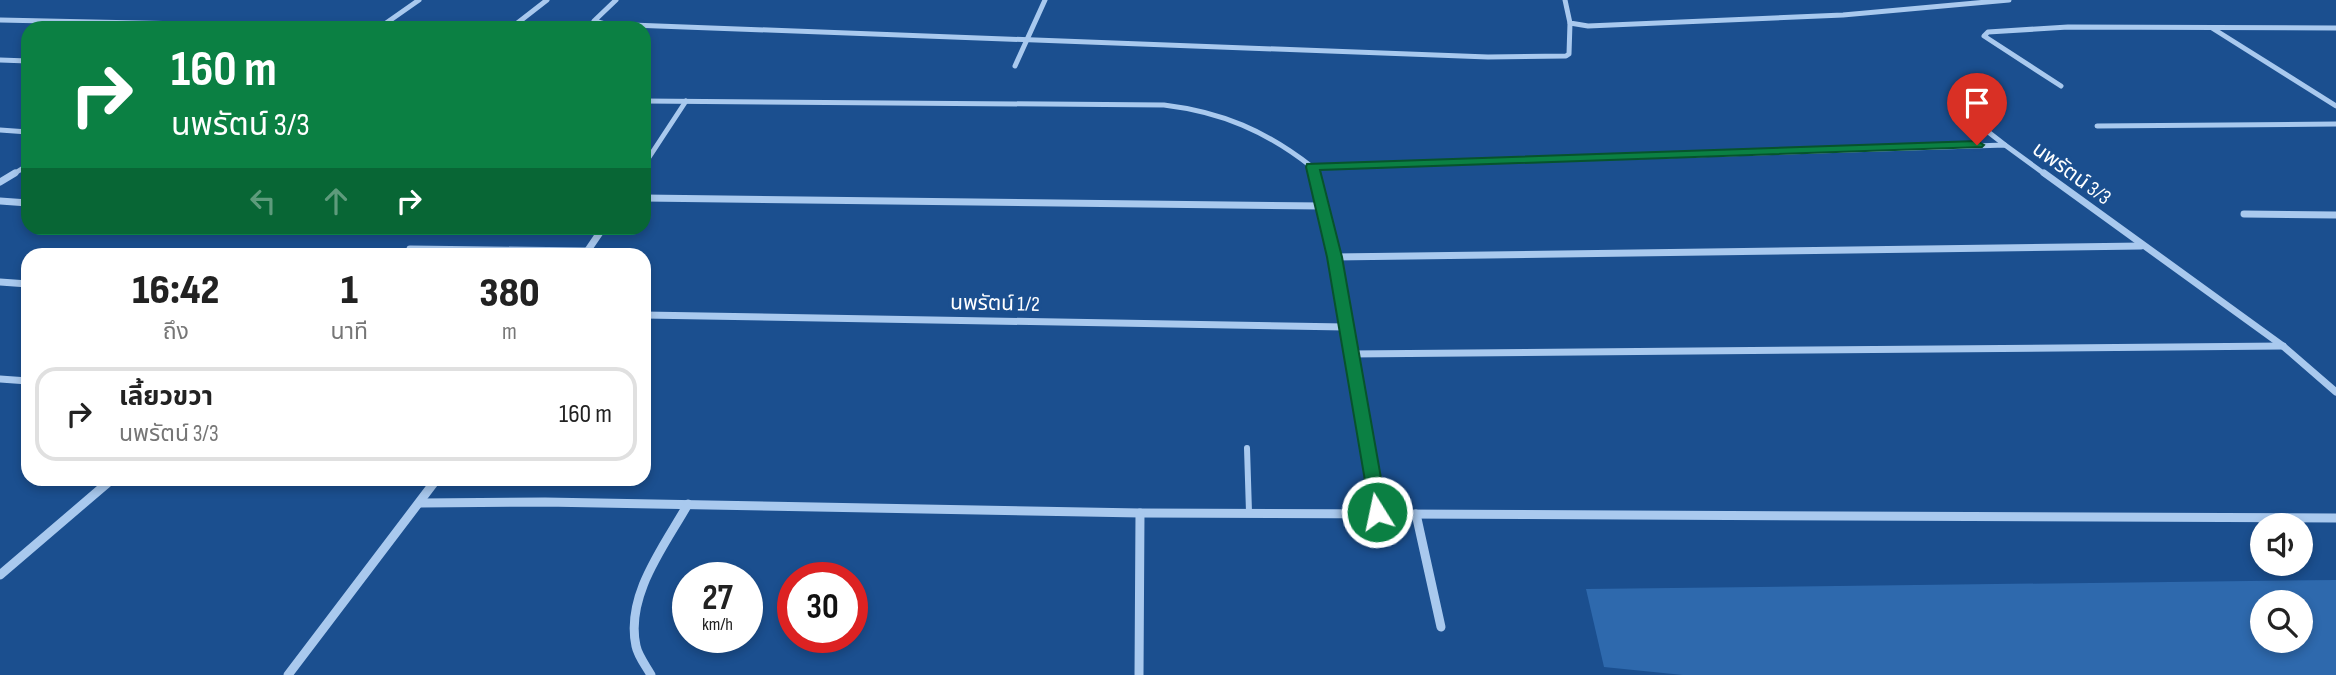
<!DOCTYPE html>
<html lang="th">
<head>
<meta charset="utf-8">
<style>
	body { margin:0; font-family:"Sofia Sans Condensed","Noto Sans Thai",sans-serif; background:#f6f6f6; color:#222; height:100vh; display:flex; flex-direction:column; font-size:26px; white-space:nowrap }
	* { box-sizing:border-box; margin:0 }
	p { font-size:23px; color:#767676 }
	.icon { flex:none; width:38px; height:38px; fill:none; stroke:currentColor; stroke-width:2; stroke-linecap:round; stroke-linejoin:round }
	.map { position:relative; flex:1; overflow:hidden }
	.panel { position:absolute; left:21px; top:248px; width:630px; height:238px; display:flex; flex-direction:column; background:#fff; border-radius:21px; box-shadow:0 4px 10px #0003 }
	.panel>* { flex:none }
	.top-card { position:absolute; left:21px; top:21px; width:630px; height:214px; border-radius:21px; box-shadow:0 4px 10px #0003; background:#0b8043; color:#fff; overflow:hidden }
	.controls { position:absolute; left:2250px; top:513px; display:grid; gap:14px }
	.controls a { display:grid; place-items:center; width:63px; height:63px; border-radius:50%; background:#fff; box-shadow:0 4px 10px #0003; font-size:35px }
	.speed { position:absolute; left:672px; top:562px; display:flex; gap:14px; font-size:35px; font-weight:700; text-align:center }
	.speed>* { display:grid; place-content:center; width:91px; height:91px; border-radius:50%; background:#fff; box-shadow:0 4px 10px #0003; line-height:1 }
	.speed small { font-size:18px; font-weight:400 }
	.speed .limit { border:10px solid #d22; background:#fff; color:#111 }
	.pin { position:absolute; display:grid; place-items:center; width:60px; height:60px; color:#fff; margin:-72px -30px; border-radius:50% 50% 50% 0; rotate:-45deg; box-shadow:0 0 7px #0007 }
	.pin .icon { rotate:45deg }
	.me { position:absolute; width:77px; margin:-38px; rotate:350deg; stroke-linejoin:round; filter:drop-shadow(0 0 5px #0008) }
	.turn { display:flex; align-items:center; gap:24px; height:147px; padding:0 35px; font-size:32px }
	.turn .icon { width:91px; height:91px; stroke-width:2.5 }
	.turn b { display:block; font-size:49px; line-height:60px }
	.lanes { display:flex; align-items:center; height:66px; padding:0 35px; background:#0003; justify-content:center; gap:35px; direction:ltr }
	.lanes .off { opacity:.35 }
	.eta { display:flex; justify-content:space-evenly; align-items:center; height:119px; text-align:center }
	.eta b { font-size:42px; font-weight:800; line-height:49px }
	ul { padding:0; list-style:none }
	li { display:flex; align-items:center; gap:21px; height:94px; margin:0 14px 10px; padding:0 21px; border:4px solid #e0e0e0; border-radius:21px }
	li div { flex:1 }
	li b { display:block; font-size:26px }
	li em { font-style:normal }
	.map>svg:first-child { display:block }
	.green { fill:#2e69ad; fill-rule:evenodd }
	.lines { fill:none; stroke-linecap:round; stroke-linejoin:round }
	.lane { stroke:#a9c9ee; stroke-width:6 }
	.street-far2 { stroke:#a9c9ee; stroke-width:5 }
	.street-far1 { stroke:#a9c9ee; stroke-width:7 }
	.street { stroke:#a9c9ee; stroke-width:9 }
	.route { fill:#0b8043; stroke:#07532c; stroke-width:2 }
	.labels { text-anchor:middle; stroke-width:6; stroke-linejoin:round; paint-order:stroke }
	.street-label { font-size:21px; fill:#fff; stroke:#1b4f8f }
</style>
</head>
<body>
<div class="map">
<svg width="2336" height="675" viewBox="0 0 2336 675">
	<rect width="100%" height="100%" fill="#1b4f8f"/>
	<path class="green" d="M2336,580v95h-653l-79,-8 -18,-78zM2263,602h38v38h-38z"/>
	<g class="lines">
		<path class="lane" d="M1247,448l2,64"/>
		<g class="street-far2">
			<path d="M616,0l-22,21 11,3 883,33 78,-1 3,-2 1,-31"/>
			<path d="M1565,0l5,23 18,3 255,-11 166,-15"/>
			<path d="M0,20l380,8"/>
			<path d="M379,28l40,-28"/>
			<path d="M511,28l36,-28"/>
			<path d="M2212,28l124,78"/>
			<path d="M0,60l28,1"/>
			<path d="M1015,66l30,-66"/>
			<path d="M2061,86l-77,-50 4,-4 80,-5 268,1"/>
			<path d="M644,101l520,4c58,7 102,26 148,62"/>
			<path d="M1969,117l36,28"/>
			<path d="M2097,126l239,-2"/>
			<path d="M0,130l28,2"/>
			<path d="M644,165l42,-64"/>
			<path d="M1312,167l693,-22 41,30"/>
			<path d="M1312,167l2,8"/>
			<path d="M12,175l16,-10"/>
		</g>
		<g class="street-far1">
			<path d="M1314,173l20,84 23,139"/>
			<path d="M2044,173l239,173 53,46"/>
			<path d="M0,182l15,-9"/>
			<path d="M644,198l679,8"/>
			<path d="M0,201l28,2"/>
			<path d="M2244,214l92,1"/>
			<path d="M410,249l177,2"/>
			<path d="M586,253l17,-25"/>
			<path d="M1334,257l807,-11"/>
			<path d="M0,282l28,2"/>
			<path d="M644,315l701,12"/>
			<path d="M1350,354l933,-8"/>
			<path d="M0,379l28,2"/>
		</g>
		<g class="street">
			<path d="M1357,394l20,118"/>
			<path d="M421,503l124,-1 595,11 1196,5"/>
			<path d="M1416,514l25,113"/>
			<path d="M0,575l111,-95"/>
			<path d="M288,675l148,-195"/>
			<path d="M651,675c-5,-9 -13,-19 -15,-29 -11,-51 29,-101 52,-142"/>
			<path d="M1139,675l1,-162"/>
		</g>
	</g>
	<path class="route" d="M1977,141l7,4 -2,2 -662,23 22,87 45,255 -3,4h-13l-44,-259 -21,-90 1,-3z"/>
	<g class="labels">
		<g class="street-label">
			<text transform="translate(2072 173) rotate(36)" y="7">นพรัตน์ 3/3</text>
			<text transform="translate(995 303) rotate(1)" y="7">นพรัตน์ 1/2</text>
		</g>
	</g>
</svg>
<div class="controls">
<a><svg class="icon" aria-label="sound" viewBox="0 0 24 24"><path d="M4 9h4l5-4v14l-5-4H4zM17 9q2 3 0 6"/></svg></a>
<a><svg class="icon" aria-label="search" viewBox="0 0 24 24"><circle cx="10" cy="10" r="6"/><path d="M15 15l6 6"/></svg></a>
</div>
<div class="speed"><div>27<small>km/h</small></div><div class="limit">30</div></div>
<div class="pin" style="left:1977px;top:145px;background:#d93025"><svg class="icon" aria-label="arrive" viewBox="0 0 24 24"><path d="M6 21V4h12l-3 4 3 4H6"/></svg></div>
<svg class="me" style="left:1377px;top:512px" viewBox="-20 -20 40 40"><circle r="17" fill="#0b8043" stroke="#fff" stroke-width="3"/><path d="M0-11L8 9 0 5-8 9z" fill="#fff"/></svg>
<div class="top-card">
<div class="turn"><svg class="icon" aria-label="right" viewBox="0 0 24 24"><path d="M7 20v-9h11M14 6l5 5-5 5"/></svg><div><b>160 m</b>นพรัตน์ 3/3</div></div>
<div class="lanes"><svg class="icon off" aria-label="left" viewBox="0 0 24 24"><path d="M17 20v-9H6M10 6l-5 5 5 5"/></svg><svg class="icon off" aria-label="ahead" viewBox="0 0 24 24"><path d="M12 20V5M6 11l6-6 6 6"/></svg><svg class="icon" aria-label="right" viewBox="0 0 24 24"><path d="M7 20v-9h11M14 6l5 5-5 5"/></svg></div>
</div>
<section class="panel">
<div class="eta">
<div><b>16:42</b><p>ถึง</p></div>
<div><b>1</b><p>นาที</p></div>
<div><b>380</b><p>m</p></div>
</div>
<ul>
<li><svg class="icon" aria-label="right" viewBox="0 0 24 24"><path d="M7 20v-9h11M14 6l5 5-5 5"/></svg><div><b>เลี้ยวขวา</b><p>นพรัตน์ 3/3</p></div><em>160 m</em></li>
</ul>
</section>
</div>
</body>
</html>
